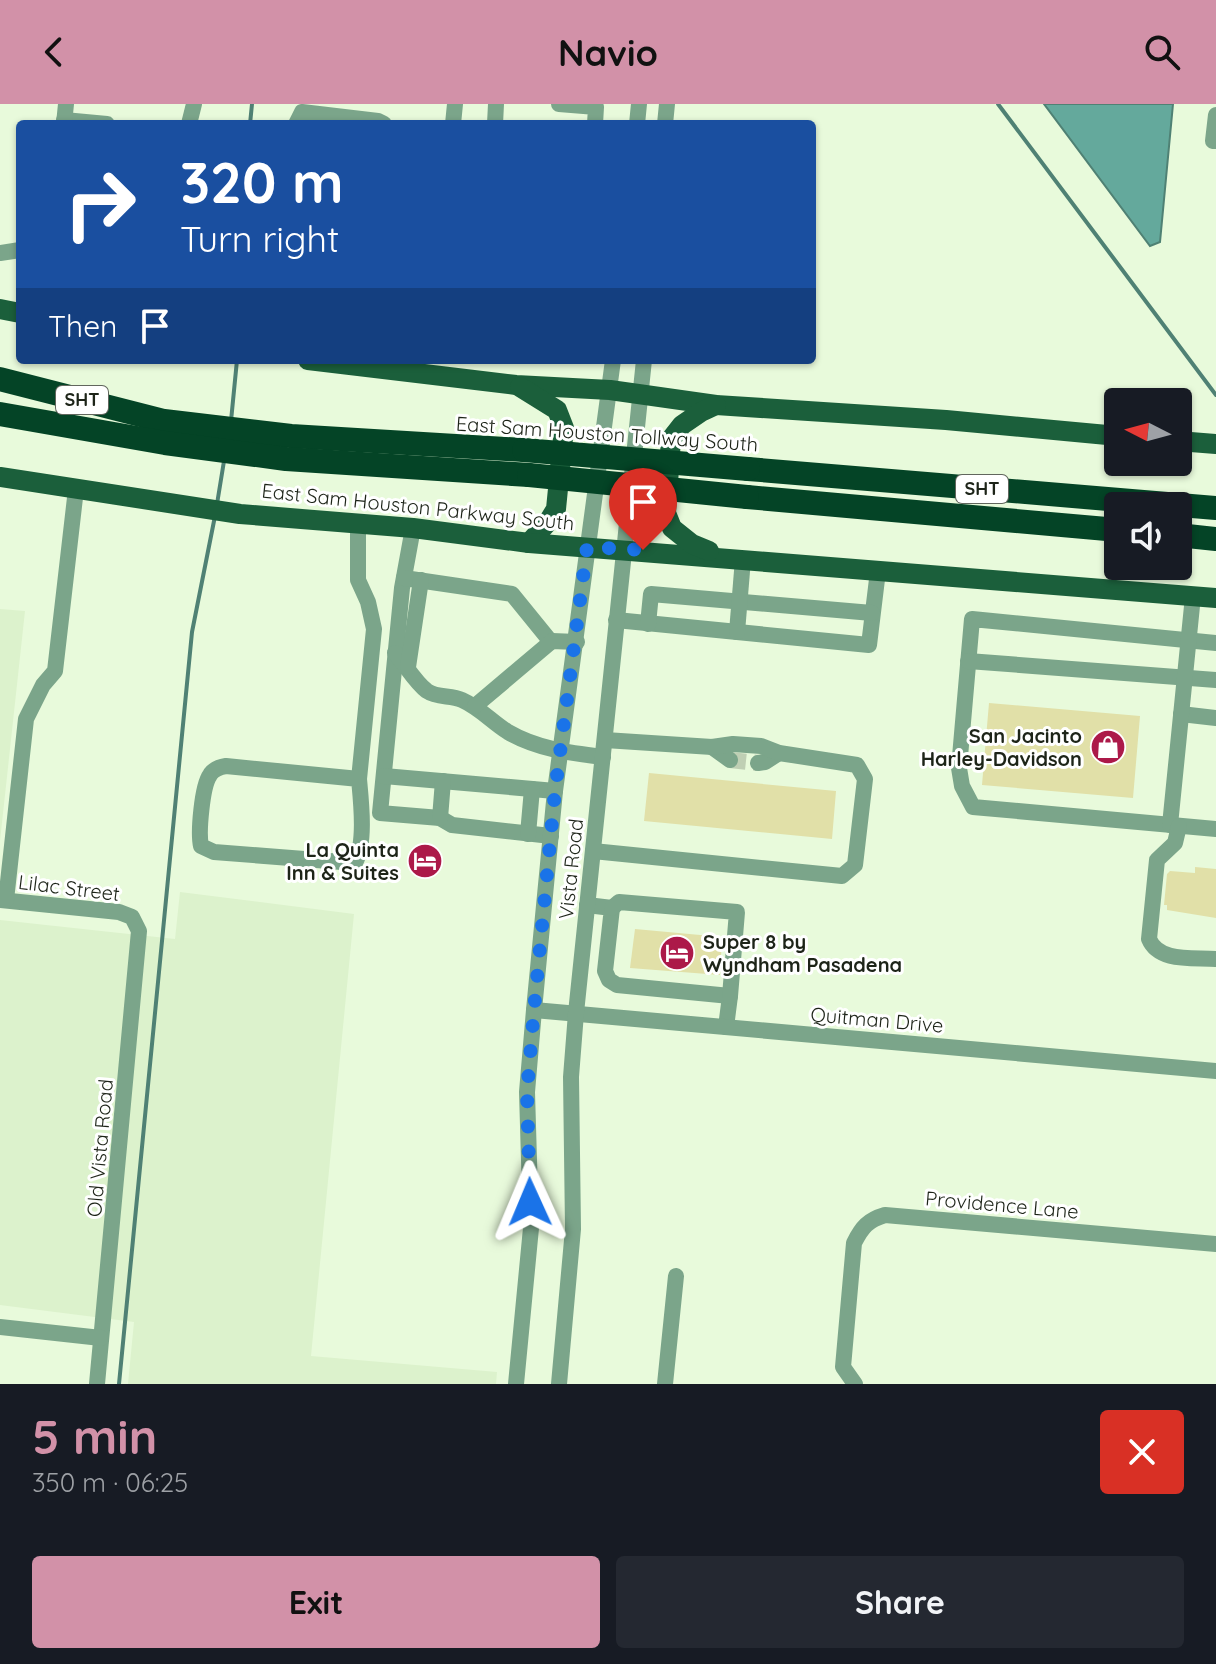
<!DOCTYPE html>
<html lang="en">
<head>
<meta charset="utf-8">
<style>
	body { margin:0; font-family:Quicksand,sans-serif; background:#242831; color:#f1f3f6; height:100vh; display:flex; flex-direction:column; font-size:30px; white-space:nowrap }
	* { box-sizing:border-box; margin:0 }
	p { font-size:26px; color:#9ea1a6 }
	.icon { flex:none; width:44px; height:44px; fill:none; stroke:currentColor; stroke-width:2; stroke-linecap:round; stroke-linejoin:round }
	.map { position:relative; height:1280px; overflow:hidden }
	.sheet { display:flex; flex-direction:column; background:#171b24; flex:1 }
	.sheet>* { flex:none }
	.banner { position:absolute; left:16px; top:16px; width:800px; height:244px; border-radius:8px; box-shadow:0 2px 6px #0004; background:#1a4fa0; color:#fff; overflow:hidden }
	.needle { width:52px; rotate:276deg }
	.controls { position:absolute; left:1104px; top:284px; display:grid; gap:16px }
	.controls a { display:grid; place-items:center; width:88px; height:88px; border-radius:8px; background:#171b24; box-shadow:0 2px 6px #0004; font-size:40px }
	.pin { position:absolute; display:grid; place-items:center; width:68px; height:68px; color:#fff; margin:-82px -34px; border-radius:50% 50% 50% 0; rotate:-45deg; box-shadow:0 0 8px #0007 }
	.pin .icon { rotate:45deg }
	.me { position:absolute; width:88px; margin:-44px; rotate:359deg; stroke-linejoin:round; filter:drop-shadow(0 0 6px #0008) }
	.turn { display:flex; align-items:center; gap:28px; height:168px; padding:0 32px; font-size:36px }
	.turn .icon { width:104px; height:104px; stroke-width:2.5 }
	.turn b { display:block; font-size:56px; line-height:68px }
	.then { display:flex; align-items:center; height:76px; padding:0 32px; background:#0003; gap:16px; font-size:30px }
	.round { display:grid; place-items:center; flex:none; width:84px; height:84px; border-radius:8px; background:#242831 }
	.overview { display:flex; align-items:center; justify-content:space-between; height:136px; padding:0 32px }
	h1 { font-size:48px; font-weight:700; line-height:60px; color:#d291a8 }
	.button { display:flex; gap:16px; margin-top:auto; padding:16px 32px }
	.button a { flex:1; height:92px; border-radius:8px; background:#d291a8; color:#111; font-size:32px; font-weight:700; line-height:92px; text-align:center }
	.button a+a { background:#242831; color:#f1f3f6 }
	header { display:flex; justify-content:space-between; align-items:center; height:104px; padding:0 32px; background:#d291a8; color:#111; font-size:36px; font-weight:700 }
	.map>svg:first-child { display:block }
	.built { fill:#dcf2cc }
	.water { fill:#64a99c; stroke:#4f8174; stroke-width:2 }
	.lines { fill:none; stroke-linecap:round; stroke-linejoin:round }
	.stream { stroke:#4f8174; stroke-width:4 }
	.building { fill:#e1e0a8 }
	.minor-tunnel { stroke:#bfcfb4; stroke-width:16; stroke-dasharray:16 8; stroke-linecap:butt }
	.minor { stroke:#7ba58a; stroke-width:16 }
	.major { stroke:#1b5f3b; stroke-width:20 }
	.highway { stroke:#044426; stroke-width:24 }
	.highway-bridge { stroke:#044426; stroke-width:24 }
	.route { stroke:#1a73e8; stroke-width:14; stroke-dasharray:0 25.2 }
	.labels { text-anchor:middle; stroke-width:6; stroke-linejoin:round; paint-order:stroke }
	.shield { fill:#fff; stroke:#61665d; stroke-width:2 }
	.shield-label { font-size:18px; font-weight:bold; fill:#1d2418 }
	.street-label { font-size:20px; fill:#1d2418; stroke:#fff }
	.poi-label { font-size:20px; font-weight:bold; fill:#1d2418; stroke:#fff; text-anchor:end }
</style>
</head>
<body>
<header><svg class="icon" aria-label="back" viewBox="0 0 24 24"><path d="M15 5l-7 7 7 7"/></svg>Navio<svg class="icon" aria-label="search" viewBox="0 0 24 24"><circle cx="10" cy="10" r="6"/><path d="M15 15l6 6"/></svg></header>
<div class="map">
<svg width="1216" height="1280" viewBox="0 0 1216 1280">
	<rect width="100%" height="100%" fill="#e8fadb"/>
	<g class="built">
		<path d="M0,505l25,2 -25,230z"/>
		<path d="M180,788l174,22 -43,442 186,16 -1,12h-368l6,-62 -134,-17v-385l175,19z"/>
	</g>
	<path class="water" d="M1044,0h129l-13,138 -10,4z"/>
	<g class="lines">
		<g class="stream">
			<path d="M998,0l218,291"/>
			<path d="M250,20l2,-20"/>
			<path d="M231,317l6,-61"/>
			<path d="M217,400l7,-43"/>
			<path d="M119,1280l73,-752 23,-116"/>
		</g>
	</g>
	<g class="building">
		<path d="M989,599l151,13 -7,82 -151,-13z"/>
		<path d="M649,669l187,18 -4,48 -188,-18z"/>
		<path d="M1195,763l21,2v49l-49,-8v-5h-3l3,-31 3,-3 25,2z"/>
		<path d="M635,825l87,8 -2,38 -90,-7z"/>
	</g>
	<g class="lines">
		<path class="minor-tunnel" d="M730,656l28,3"/>
		<g class="minor">
			<path d="M559,0l37,3 -1,17"/>
			<path d="M1216,11l-3,26h3"/>
			<path d="M64,16l43,4"/>
			<path d="M64,20l2,-20"/>
			<path d="M189,20l5,-20"/>
			<path d="M296,20l6,-12 76,9 6,3"/>
			<path d="M453,20l2,-20"/>
			<path d="M495,20l1,-20"/>
			<path d="M637,20l2,-20"/>
			<path d="M665,20l2,-20"/>
			<path d="M0,149l20,-3"/>
			<path d="M358,419v57l10,22 6,27 -15,150 -133,-13c-6,1 -13,3 -16,9 -8,11 -12,58 -9,71l13,6 141,11c11,-20 6,-62 4,-84"/>
			<path d="M413,424l-11,60 -22,225 60,5 12,7 99,11"/>
			<path d="M404,474l108,16 39,48"/>
			<path d="M616,516l253,25 9,-74"/>
			<path d="M648,520l3,-30 221,19"/>
			<path d="M737,528l6,-73"/>
			<path d="M1216,539l-244,-24 -13,149 3,18 11,21 243,22"/>
			<path d="M395,549c10,11 20,29 32,38 10,7 24,4 35,9 18,8 30,22 46,32 29,17 62,21 95,25"/>
			<path d="M968,557l248,19"/>
			<path d="M408,563l13,-87"/>
			<path d="M475,602l77,-65 25,1"/>
			<path d="M1181,610l35,4"/>
			<path d="M712,643l18,13"/>
			<path d="M758,659l7,-1 14,-9"/>
			<path d="M384,672l171,15"/>
			<path d="M440,714l3,-37"/>
			<path d="M1170,721l23,-229"/>
			<path d="M1179,722l-4,17 -18,17 -8,79c10,24 45,18 67,20"/>
			<path d="M528,730l4,-45"/>
			<path d="M593,747l249,25 13,-11 10,-86 -8,-14 -78,-12 -18,-7 -28,-2 -21,3 -107,-7"/>
			<path d="M0,796l119,12 13,5 7,14 -42,453"/>
			<path d="M6,796l20,-181 17,-34 12,-14 21,-182"/>
			<path d="M587,801l25,3 -7,63 4,9 8,5 113,11 -4,31"/>
			<path d="M612,804l7,-6 118,10 -7,84"/>
			<path d="M534,906l682,61"/>
			<path d="M0,1223l101,11"/>
			<path d="M516,1280l15,-156 -4,-136 7,-82 21,-219 58,-431"/>
			<path d="M559,1280l14,-155 -2,-152 5,-64 68,-653"/>
			<path d="M665,1280l11,-108"/>
			<path d="M855,1280l-12,-17 11,-124c8,-16 14,-23 31,-28l331,29"/>
		</g>
		<g class="major">
			<path d="M0,205l20,4"/>
			<path d="M308,256l208,25 94,5 106,15 230,15 172,16"/>
			<path d="M520,283l37,23 7,18 -8,81 -8,13 -19,21"/>
			<path d="M1178,337l38,3"/>
			<path d="M0,373l240,37 173,14 116,15 687,55"/>
			<path d="M709,447l-17,-7 -20,-16 -6,-15 5,-74 11,-14 19,-13 15,-7"/>
		</g>
		<g class="highway">
			<path d="M0,275l164,42 127,15 233,14"/>
			<path d="M0,310l165,29 121,16 243,16"/>
			<path d="M748,365l468,39"/>
			<path d="M747,393l371,33"/>
			<path d="M1178,431l38,4"/>
		</g>
		<g class="highway-bridge">
			<path d="M524,346l224,19"/>
			<path d="M529,371l218,22"/>
		</g>
	</g>
	<g class="lines">
		<path class="route" d="M530,1098l-3,-110 7,-82 21,-219 32,-244 56,3"/>
	</g>
	<defs>
		<symbol id="shop-disc" viewBox="-11 -11 22 22"><circle r="9.5" fill="#ac1949" stroke="#fff"/><path d="M-5-2.5h2.3a2.7 3.5 0 0 1 5.4 0H5L5.5 6h-11ZM-1.5-2.5h3a1.5 2.3 0 0 0-3 0Z" fill="#fff"/></symbol>
		<symbol id="hotel-disc" viewBox="-11 -11 22 22"><circle r="9.5" fill="#ac1949" stroke="#fff"/><path d="M-6-4.5h1.5V1H6V5H4.5V3h-9V5H-6ZM-4 0a1.8 1.8 0 1 1 3.6 0ZM.5 0V-2.5h3Q6-2.5 6 0Z" fill="#fff"/></symbol>
	</defs>
	<g fill-rule="evenodd">
		<use href="#shop-disc" x="1088" y="623" width="40" height="40"/>
		<use href="#hotel-disc" x="405" y="737" width="40" height="40"/>
		<use href="#hotel-disc" x="657" y="829" width="40" height="40"/>
	</g>
	<g class="labels">
		<g class="shield">
			<rect x="56" y="282" width="52" height="28" rx="6"/>
			<rect x="956" y="371" width="52" height="28" rx="6"/>
		</g>
		<g class="shield-label">
			<text x="82" y="302">SHT</text>
			<text x="982" y="391">SHT</text>
		</g>
		<g class="street-label">
			<text transform="translate(607 330) rotate(4)" y="7">East Sam Houston Tollway South</text>
			<text transform="translate(418 403) rotate(6)" y="7">East Sam Houston Parkway South</text>
			<text transform="translate(571 765) rotate(-84)" y="7">Vista Road</text>
			<text transform="translate(69 784) rotate(7)" y="7">Lilac Street</text>
			<text transform="translate(877 916) rotate(5)" y="7">Quitman Drive</text>
			<text transform="translate(100 1044) rotate(-85)" y="7">Old Vista Road</text>
			<text transform="translate(1002 1101) rotate(5)" y="7">Providence Lane</text>
		</g>
		<g class="poi-label">
			<text x="1082" y="639">San Jacinto<tspan x="1082" dy="23">Harley-Davidson</tspan></text>
			<text x="399" y="753">La Quinta<tspan x="399" dy="23">Inn &amp; Suites</tspan></text>
			<text x="703" y="845" text-anchor="start">Super 8 by<tspan x="703" dy="23">Wyndham Pasadena</tspan></text>
		</g>
	</g>
</svg>
<div class="controls">
<a><svg class="needle" viewBox="-14 -14 28 28"><path d="M0-13l5 13h-10z" fill="#e53935"/><path d="M0 13l5-13h-10z" fill="#9ea1a6"/></svg></a>
<a><svg class="icon" aria-label="sound" viewBox="0 0 24 24"><path d="M4 9h4l5-4v14l-5-4H4zM17 9q2 3 0 6"/></svg></a>
</div>
<div class="pin" style="left:643px;top:446px;background:#d93025"><svg class="icon" aria-label="arrive" viewBox="0 0 24 24"><path d="M6 21V4h12l-3 4 3 4H6"/></svg></div>
<svg class="me" style="left:530px;top:1098px" viewBox="-20 -20 40 40"><path d="M0-17L14 15 0 8-14 15z" fill="#1a73e8" stroke="#fff" stroke-width="4"/></svg>
<div class="banner">
<div class="turn"><svg class="icon" aria-label="right" viewBox="0 0 24 24"><path d="M7 20v-9h11M14 6l5 5-5 5"/></svg><div><b>320 m</b>Turn right</div></div>
<div class="then">Then<svg class="icon" aria-label="arrive" viewBox="0 0 24 24"><path d="M6 21V4h12l-3 4 3 4H6"/></svg></div>
</div>
</div>
<section class="sheet">
<div class="overview"><div><h1>5 min</h1><p>350 m · 06:25</p></div><a class="round" style="background:#d93025;color:#fff"><svg class="icon" aria-label="close" viewBox="0 0 24 24"><path d="M6 6l12 12M18 6L6 18"/></svg></a></div>
<div class="button"><a>Exit</a><a>Share</a></div>
</section>
</body>
</html>
